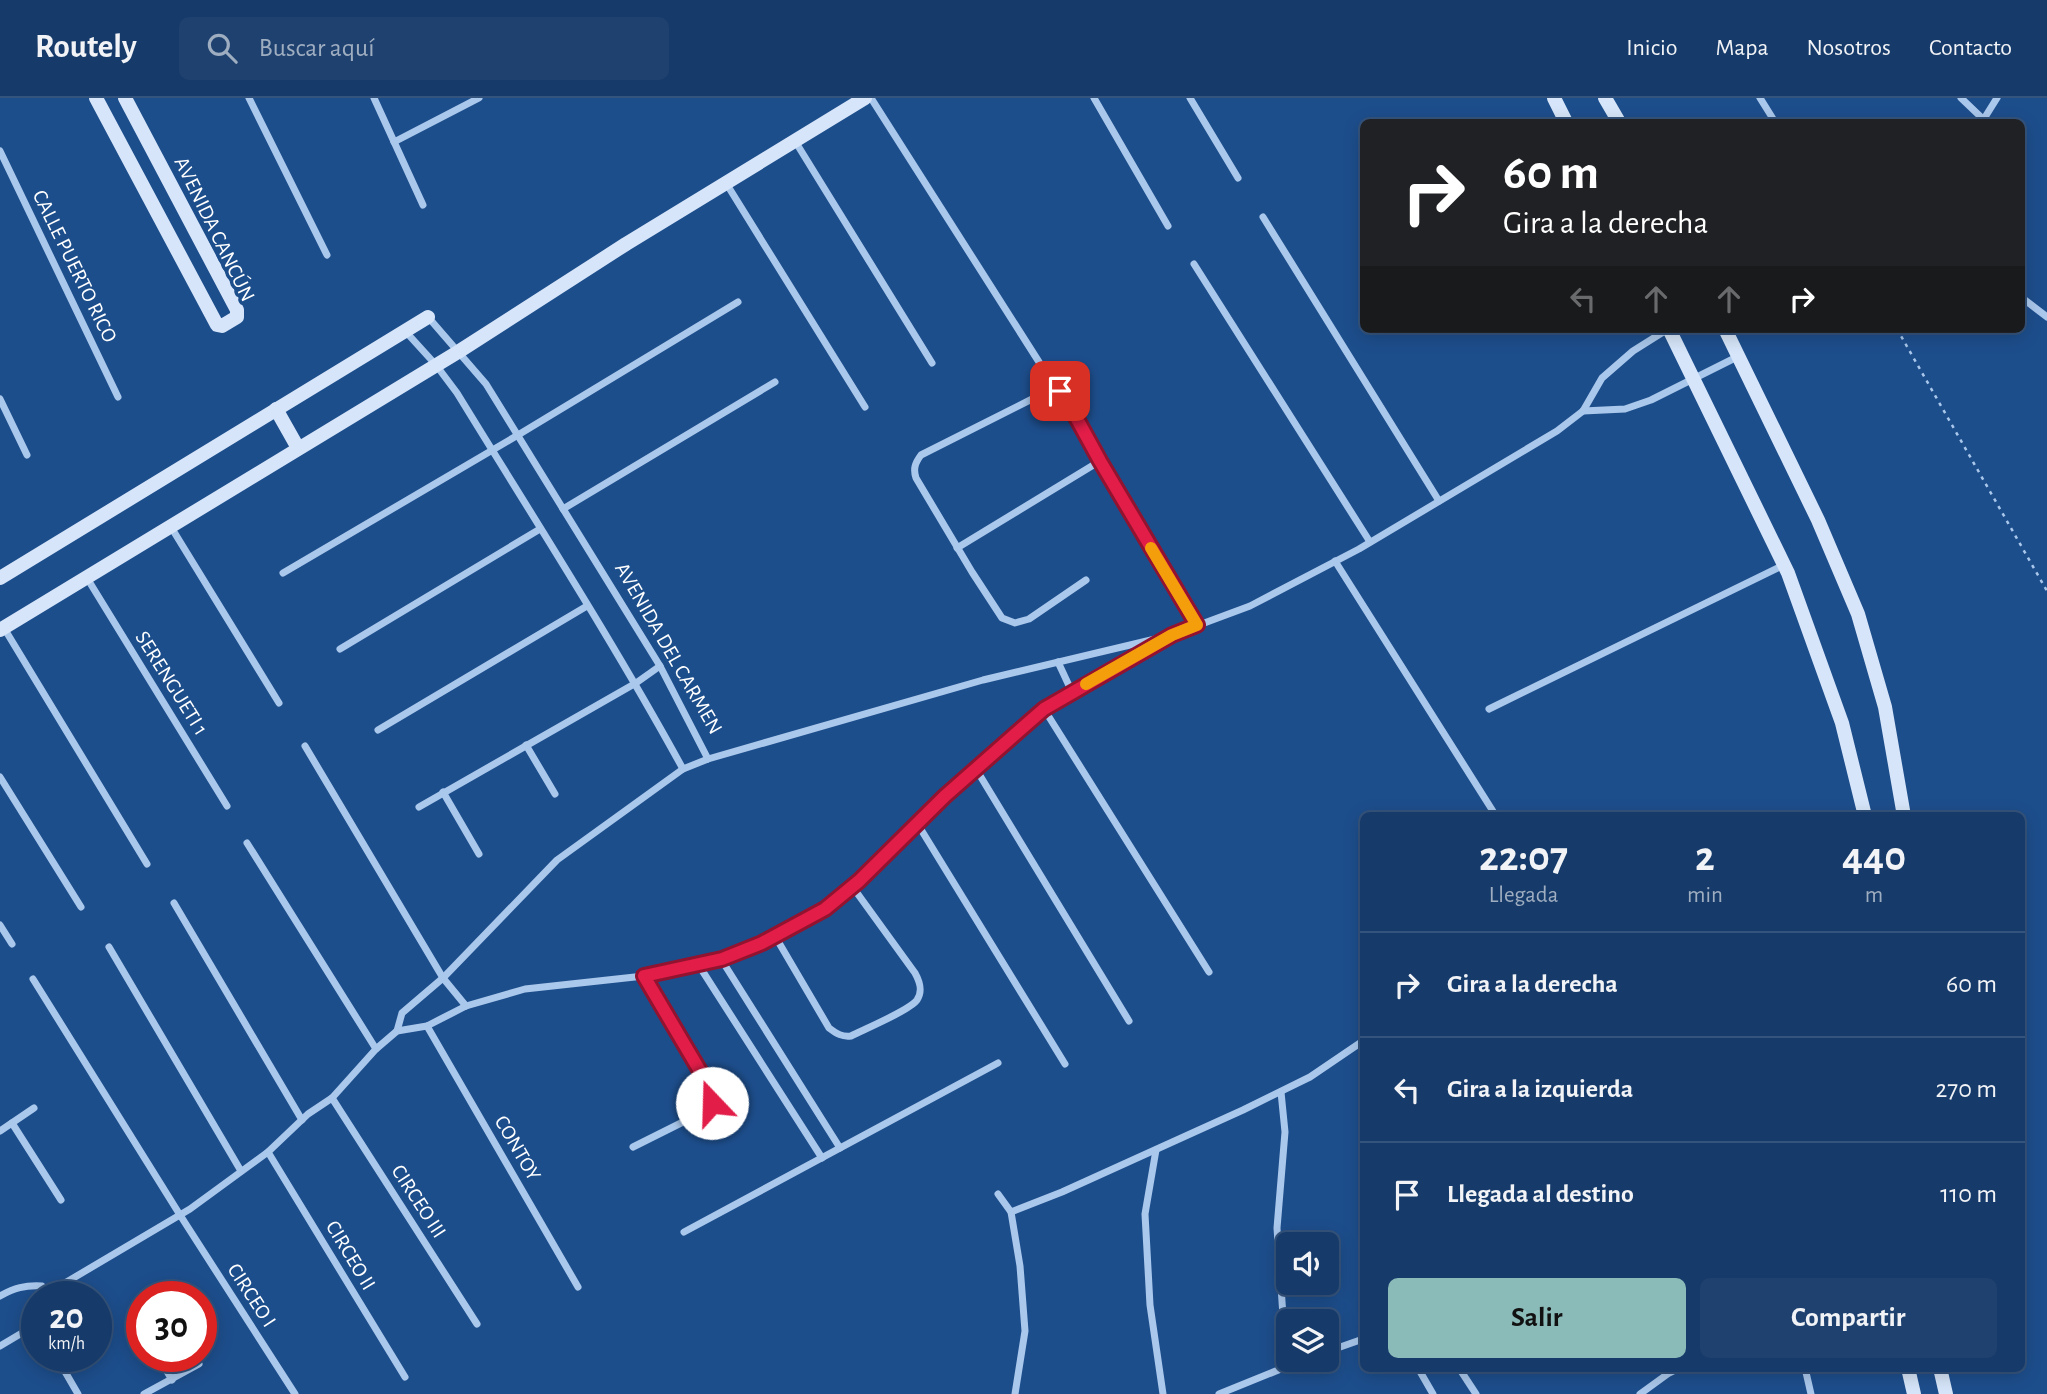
<!DOCTYPE html>
<html lang="es">
<head>
<meta charset="utf-8">
<style>
	body { margin:0; font-family:"Alegreya Sans",sans-serif; background:#1f416f; color:#f1f3f6; height:100vh; display:flex; flex-direction:column; font-size:26px; white-space:nowrap }
	* { box-sizing:border-box; margin:0 }
	p { font-size:23px; color:#9eadc0 }
	.icon { flex:none; width:38px; height:38px; fill:none; stroke:currentColor; stroke-width:2; stroke-linecap:round; stroke-linejoin:round }
	.map { position:relative; flex:1; overflow:hidden }
	.drawer { position:absolute; left:1360px; top:714px; width:665px; height:560px; display:flex; flex-direction:column; background:#163a69; border-radius:10px; box-shadow:0 4px 18px #0003,0 0 0 2px #35547d }
	.drawer>* { flex:none }
	.guide { position:absolute; left:1360px; top:21px; width:665px; height:214px; border-radius:10px; box-shadow:0 4px 18px #0003,0 0 0 2px #35547d; background:#202124; color:#fff; overflow:hidden }
	.fabs { position:absolute; left:1276px; top:1134px; display:grid; gap:14px }
	.fabs a { display:grid; place-items:center; width:63px; height:63px; border-radius:10px; background:#163a69; box-shadow:0 4px 18px #0003,0 0 0 2px #35547d; font-size:35px }
	.speed { position:absolute; left:21px; top:1183px; display:flex; gap:14px; font-size:35px; font-weight:700; text-align:center }
	.speed>* { display:grid; place-content:center; width:91px; height:91px; border-radius:50%; background:#163a69; box-shadow:0 4px 18px #0003,0 0 0 2px #35547d; line-height:1 }
	.speed small { font-size:18px; font-weight:400 }
	.speed .limit { border:10px solid #d22; background:#fff; color:#111 }
	.pin { position:absolute; display:grid; place-items:center; width:60px; height:60px; color:#fff; margin:-30px; border-radius:14px; box-shadow:0 4px 10px #0006 }
	.me { position:absolute; width:77px; margin:-38px; rotate:339deg; stroke-linejoin:round; filter:drop-shadow(0 0 5px #0008) }
	.turn { display:flex; align-items:center; gap:24px; height:147px; padding:0 28px; font-size:32px }
	.turn .icon { width:91px; height:91px; stroke-width:2.5 }
	.turn b { display:block; font-size:49px; line-height:60px }
	.lanes { display:flex; align-items:center; height:66px; padding:0 28px; background:#0003; justify-content:center; gap:35px; direction:ltr }
	.lanes .off { opacity:.35 }
	.eta { display:flex; justify-content:space-evenly; align-items:center; height:119px; text-align:center }
	.eta b { font-size:42px; font-weight:700; line-height:49px }
	.button { display:flex; gap:14px; margin-top:auto; padding:14px 28px }
	.button a { flex:1; height:80px; border-radius:10px; background:#8bbbb9; color:#111; font-size:28px; font-weight:700; line-height:80px; text-align:center }
	.button a+a { background:#1f416f; color:#f1f3f6 }
	ul { padding:0; list-style:none }
	li { display:flex; align-items:center; gap:21px; height:105px; padding:0 28px; border-top:2px solid #35547d }
	li div { flex:1 }
	li b { display:block; font-size:26px }
	li em { font-style:normal }
	header { display:flex; align-items:center; gap:42px; box-sizing:border-box; height:98px; padding:0 35px; background:#163a69; border-bottom:2px solid #35547d }
	header strong { font-size:33px }
	nav { display:flex; gap:38px; margin-inline-start:auto; font-size:24px }
	.search { width:490px; height:63px; background:#1f416f; display:flex; align-items:center; gap:18px; box-sizing:border-box; padding:0 24px; border-radius:10px; color:#9eadc0; font-size:26px }
	.map>svg:first-child { display:block }
	.lines { fill:none; stroke-linecap:round; stroke-linejoin:round }
	.path { stroke:#aac8ec; stroke-width:2.5; stroke-dasharray:3.5 5; stroke-linecap:butt }
	.street { stroke:#aac8ec; stroke-width:7 }
	.secondary { stroke:#d6e5f9; stroke-width:14 }
	.route-casing { stroke:#92132f; stroke-width:18 }
	.route { stroke:#e11d48; stroke-width:12 }
	.slow { stroke:#f59e0b; stroke-width:12 }
	.labels { text-anchor:middle; stroke-width:7; stroke-linejoin:round; paint-order:stroke }
	.street-label { font-size:21px; fill:#fff; stroke:#1d4e8c }
</style>
</head>
<body>
<header>
<strong>Routely</strong>
<div class="search"><svg class="icon" aria-label="search" viewBox="0 0 24 24"><circle cx="10" cy="10" r="6"/><path d="M15 15l6 6"/></svg>Buscar aquí</div>
<nav><a>Inicio</a><a>Mapa</a><a>Nosotros</a><a>Contacto</a></nav>
</header>
<div class="map">
<svg width="2047" height="1296" viewBox="0 0 2047 1296">
	<rect width="100%" height="100%" fill="#1d4e8c"/>
	<g class="lines">
		<path class="path" d="M1897,231l150,262"/>
		<g class="street">
			<path d="M249,0l78,157"/>
			<path d="M374,0l49,107"/>
			<path d="M871,0l168,264"/>
			<path d="M1094,0l74,128"/>
			<path d="M1190,0l48,80"/>
			<path d="M1760,0l15,24"/>
			<path d="M1961,0l22,21"/>
			<path d="M1982,24l15,-24"/>
			<path d="M795,43l137,222"/>
			<path d="M394,44l85,-44"/>
			<path d="M0,53l118,246"/>
			<path d="M726,85l139,224"/>
			<path d="M1263,119l176,284"/>
			<path d="M1194,166l176,278"/>
			<path d="M2021,199l26,20"/>
			<path d="M428,219l58,67 174,282 48,93"/>
			<path d="M406,234l30,33 21,28c76,124 156,248 226,376"/>
			<path d="M0,301l27,56"/>
			<path d="M1583,313l42,-2 26,-9 88,-44"/>
			<path d="M563,411l212,-127"/>
			<path d="M171,429l108,176"/>
			<path d="M957,450l143,-87"/>
			<path d="M1335,463l161,255"/>
			<path d="M283,475l235,-138 220,-133"/>
			<path d="M87,480l140,228"/>
			<path d="M1086,482l-57,39 -14,4 -13,-5 -30,-46 -56,-94c-3,-9 -1,-15 5,-23l121,-61c10,-5 16,-4 23,3l35,64 97,164"/>
			<path d="M4,530l143,236"/>
			<path d="M340,551l200,-120"/>
			<path d="M1058,564l14,30"/>
			<path d="M1044,611l165,263"/>
			<path d="M1489,611l295,-144"/>
			<path d="M378,632l209,-124"/>
			<path d="M526,647l29,49"/>
			<path d="M305,648l138,232 23,28"/>
			<path d="M976,671l153,252"/>
			<path d="M0,679l81,130"/>
			<path d="M443,694l36,62"/>
			<path d="M419,709l217,-124 24,-17"/>
			<path d="M917,725l148,241"/>
			<path d="M247,745l129,206"/>
			<path d="M174,805l128,217"/>
			<path d="M0,827l12,19"/>
			<path d="M775,838l54,92c8,6 13,9 22,8 14,-7 59,-26 66,-36 6,-9 3,-18 -2,-27l-63,-87"/>
			<path d="M109,849l132,224"/>
			<path d="M721,861l119,189"/>
			<path d="M698,866l124,194"/>
			<path d="M33,881l147,236 115,179"/>
			<path d="M427,928l151,261"/>
			<path d="M397,933l5,-18 41,-35 114,-118 126,-91 25,-10 275,-79 189,-45 78,-29 109,-57 198,-118 26,-20 19,-33 31,-27 35,-22"/>
			<path d="M1281,994l4,40 -8,96 6,88 5,23"/>
			<path d="M332,1000l145,226"/>
			<path d="M12,1025l49,77"/>
			<path d="M0,1033l34,-23"/>
			<path d="M633,1049l76,-38 4,-13 -69,-120"/>
			<path d="M1156,1052l-11,64 5,91 13,89"/>
			<path d="M268,1054l137,225"/>
			<path d="M998,1096l13,18 9,54 5,65 -10,63"/>
			<path d="M1011,1114l51,-20 181,-82 67,-33 53,-36"/>
			<path d="M684,1134l314,-169"/>
			<path d="M48,1195l142,-84 78,-57 40,-38 24,-16 44,-49 21,-18 30,-5 39,-20 59,-17 119,-13 77,-17 41,-16 63,-34 34,-28 86,-85 99,-87 118,-69"/>
			<path d="M0,1198c14,-8 25,-11 42,-10l6,7 1,4"/>
			<path d="M134,1219l8,12"/>
			<path d="M0,1248l32,-19 5,-5"/>
			<path d="M1326,1254l37,-13"/>
			<path d="M158,1258l14,24"/>
			<path d="M60,1265l18,31"/>
			<path d="M1418,1270l15,26"/>
			<path d="M1459,1270l17,26"/>
			<path d="M1805,1270l6,26"/>
			<path d="M144,1296l55,-30"/>
			<path d="M1219,1296l84,-34"/>
			<path d="M1640,1296l29,-21 10,-5"/>
		</g>
		<g class="secondary">
			<path d="M96,0l121,227 5,1 15,-9v-7l-112,-212"/>
			<path d="M1554,0l12,24"/>
			<path d="M1605,0l14,24"/>
			<path d="M1669,231l119,244 54,150 23,93"/>
			<path d="M1725,231l93,191 40,94 27,93 19,109"/>
			<path d="M276,311l22,39"/>
			<path d="M0,480l428,-261"/>
			<path d="M0,532l458,-278 168,-108 239,-146"/>
			<path d="M1908,1270l6,26"/>
			<path d="M1940,1270l6,26"/>
		</g>
	</g>
	<g class="lines">
		<defs>
			<path id="route" d="M712,1005l1,-7 -3,-8 -66,-112 78,-17 40,-16 63,-34 34,-28 86,-85 99,-87 128,-74 25,-10 -97,-164 -35,-64 -5,-6"/>
		</defs>
		<use href="#route" class="route-casing"/>
		<use href="#route" class="route"/>
		<path class="slow" d="M1086,586l86,-49 25,-10 -46,-77"/>
	</g>
	<g class="labels">
		<g class="street-label">
			<text transform="translate(215 131) rotate(64)" y="7">AVENIDA CANCÚN</text>
			<text transform="translate(75 168) rotate(64)" y="7">CALLE PUERTO RICO</text>
			<text transform="translate(669 550) rotate(60)" y="7">AVENIDA DEL CARMEN</text>
			<text transform="translate(172 585) rotate(58)" y="7">SERENGUETI 1</text>
			<text transform="translate(518 1050) rotate(60)" y="7">CONTOY</text>
			<text transform="translate(419 1103) rotate(57)" y="7">CIRCEO III</text>
			<text transform="translate(351 1157) rotate(59)" y="7">CIRCEO II</text>
			<text transform="translate(252 1197) rotate(57)" y="7">CIRCEO I</text>
		</g>
	</g>
</svg>
<div class="fabs">
<a><svg class="icon" aria-label="sound" viewBox="0 0 24 24"><path d="M4 9h4l5-4v14l-5-4H4zM17 9q2 3 0 6"/></svg></a>
<a><svg class="icon" aria-label="layers" viewBox="0 0 24 24"><path d="M12 4l9 5-9 5-9-5zM3 14l9 5 9-5"/></svg></a>
</div>
<div class="speed"><div>20<small>km/h</small></div><div class="limit">30</div></div>
<div class="pin" style="left:1060px;top:293px;background:#d93025"><svg class="icon" aria-label="arrive" viewBox="0 0 24 24"><path d="M6 21V4h12l-3 4 3 4H6"/></svg></div>
<svg class="me" style="left:712px;top:1005px" viewBox="-20 -20 40 40"><circle r="19" fill="#fff"/><path d="M0-13L10 11 0 6-10 11z" fill="#e11d48"/></svg>
<div class="guide">
<div class="turn"><svg class="icon" aria-label="right" viewBox="0 0 24 24"><path d="M7 20v-9h11M14 6l5 5-5 5"/></svg><div><b>60 m</b>Gira a la derecha</div></div>
<div class="lanes"><svg class="icon off" aria-label="left" viewBox="0 0 24 24"><path d="M17 20v-9H6M10 6l-5 5 5 5"/></svg><svg class="icon off" aria-label="ahead" viewBox="0 0 24 24"><path d="M12 20V5M6 11l6-6 6 6"/></svg><svg class="icon off" aria-label="ahead" viewBox="0 0 24 24"><path d="M12 20V5M6 11l6-6 6 6"/></svg><svg class="icon" aria-label="right" viewBox="0 0 24 24"><path d="M7 20v-9h11M14 6l5 5-5 5"/></svg></div>
</div>
<section class="drawer">
<div class="eta">
<div><b>22:07</b><p>Llegada</p></div>
<div><b>2</b><p>min</p></div>
<div><b>440</b><p>m</p></div>
</div>
<ul>
<li><svg class="icon" aria-label="right" viewBox="0 0 24 24"><path d="M7 20v-9h11M14 6l5 5-5 5"/></svg><div><b>Gira a la derecha</b></div><em>60 m</em></li>
<li><svg class="icon" aria-label="left" viewBox="0 0 24 24"><path d="M17 20v-9H6M10 6l-5 5 5 5"/></svg><div><b>Gira a la izquierda</b></div><em>270 m</em></li>
<li><svg class="icon" aria-label="arrive" viewBox="0 0 24 24"><path d="M6 21V4h12l-3 4 3 4H6"/></svg><div><b>Llegada al destino</b></div><em>110 m</em></li>
</ul>
<div class="button"><a>Salir</a><a>Compartir</a></div>
</section>
</div>
</body>
</html>
